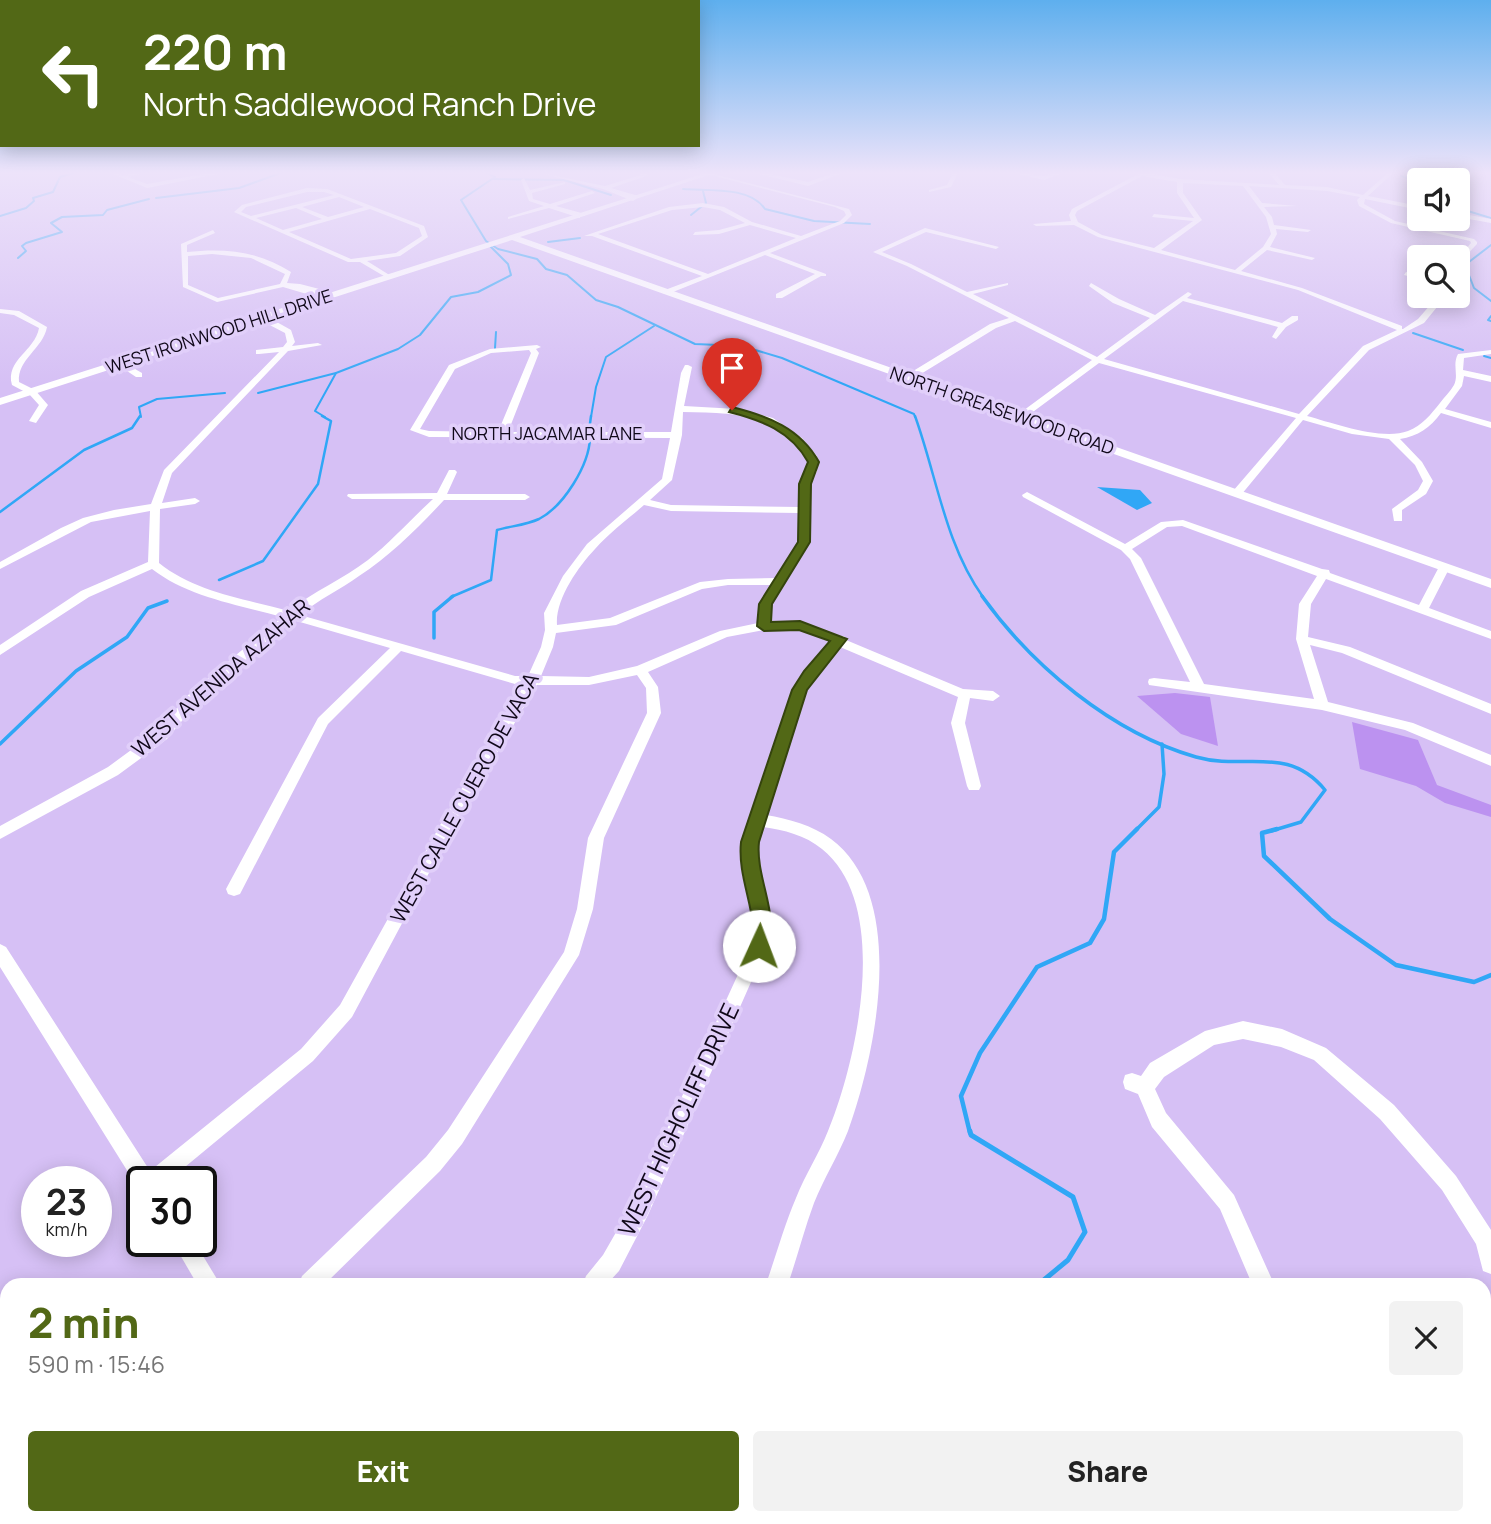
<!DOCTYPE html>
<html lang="en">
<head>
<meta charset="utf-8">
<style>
	body { margin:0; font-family:Manrope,sans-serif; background:#f2f2f2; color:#222; height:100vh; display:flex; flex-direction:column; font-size:26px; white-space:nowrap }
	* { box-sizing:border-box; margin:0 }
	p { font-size:23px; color:#767676 }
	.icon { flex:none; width:38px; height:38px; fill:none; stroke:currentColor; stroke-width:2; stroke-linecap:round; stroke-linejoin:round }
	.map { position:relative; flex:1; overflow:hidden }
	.details { position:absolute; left:0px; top:1278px; width:1491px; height:247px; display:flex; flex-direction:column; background:#fff; border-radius:21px 21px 0 0; box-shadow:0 4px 18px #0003 }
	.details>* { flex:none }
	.guide { position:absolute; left:0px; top:0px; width:700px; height:147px; box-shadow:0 4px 18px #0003; background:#526816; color:#fff; overflow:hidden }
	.controls { position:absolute; left:1407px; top:168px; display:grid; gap:14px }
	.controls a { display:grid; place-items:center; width:63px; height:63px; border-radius:7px; background:#fff; box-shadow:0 4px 18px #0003; font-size:35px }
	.speed { position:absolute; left:21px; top:1166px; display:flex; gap:14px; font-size:35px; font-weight:700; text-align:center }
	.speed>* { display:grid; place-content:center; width:91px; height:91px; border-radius:50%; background:#fff; box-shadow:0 4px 18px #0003; line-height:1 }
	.speed small { font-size:18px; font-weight:400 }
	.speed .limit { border:4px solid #111; border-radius:10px; background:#fff; color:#111 }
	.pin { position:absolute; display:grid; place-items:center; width:60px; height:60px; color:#fff; margin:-72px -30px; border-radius:50% 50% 50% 0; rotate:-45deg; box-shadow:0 0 7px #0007 }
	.pin .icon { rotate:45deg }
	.me { position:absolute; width:77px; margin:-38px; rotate:2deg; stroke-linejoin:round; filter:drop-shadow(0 0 5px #0008) }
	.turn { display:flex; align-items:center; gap:24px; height:147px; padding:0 28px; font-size:32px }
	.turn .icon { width:91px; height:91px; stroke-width:2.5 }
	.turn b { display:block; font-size:49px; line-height:60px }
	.round { display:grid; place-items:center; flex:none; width:74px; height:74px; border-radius:7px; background:#f2f2f2 }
	.summary { display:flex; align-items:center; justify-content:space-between; height:119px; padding:0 28px }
	h1 { font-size:42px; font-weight:800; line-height:52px; color:#526816 }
	.button { display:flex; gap:14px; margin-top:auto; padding:14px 28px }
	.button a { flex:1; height:80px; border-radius:7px; background:#526816; color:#fff; font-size:28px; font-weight:800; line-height:80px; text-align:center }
	.button a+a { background:#f2f2f2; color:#222 }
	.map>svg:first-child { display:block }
	.green { fill:#bc92f0 }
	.water { fill:#30a7f6 }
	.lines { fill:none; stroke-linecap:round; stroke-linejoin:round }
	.stream-far4 { stroke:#30a7f6; stroke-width:2 }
	.stream-far3 { stroke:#30a7f6; stroke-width:2.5 }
	.stream-far2 { stroke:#30a7f6; stroke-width:3.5 }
	.stream-far1 { stroke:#30a7f6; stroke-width:4.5 }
	.stream { stroke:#30a7f6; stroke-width:5 }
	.minor { fill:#fff; fill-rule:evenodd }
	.tertiary { fill:#fff; fill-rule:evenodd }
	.route { fill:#526816; stroke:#35440e; stroke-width:2 }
	.labels { text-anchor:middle; stroke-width:7; stroke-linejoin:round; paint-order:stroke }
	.far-street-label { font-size:18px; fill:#100819; stroke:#e1cffa }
	.street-label { font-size:21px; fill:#100819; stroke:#e1cffa }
	.near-street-label { font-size:24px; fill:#100819; stroke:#e1cffa }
</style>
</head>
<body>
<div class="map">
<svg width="1491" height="1524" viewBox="0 0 1491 1524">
	<rect width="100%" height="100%" fill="#d6c0f5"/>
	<g class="green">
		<path d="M1175,693l35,4 8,49 -37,-12 -44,-38z"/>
		<path d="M1352,722l66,18 19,45 54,20v12l-46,-14 -29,-17 -56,-17z"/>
	</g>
	<path class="water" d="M1097,487l43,3 12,13 -15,7z"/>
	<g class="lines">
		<g class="stream-far4">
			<path d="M483,171l12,6 -34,23 25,41 12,8 39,10 9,10 21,6 29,25 22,7 77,37 47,2 40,12 132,56 1,3"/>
			<path d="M1401,176l18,5"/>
			<path d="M494,179l70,1 47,15"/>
			<path d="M683,189c25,2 67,-3 82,20l49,12 56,3"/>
			<path d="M1419,194l-3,3 3,2"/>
			<path d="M156,198l83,-10 47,-17"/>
			<path d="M1458,208l33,10"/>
			<path d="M691,215l15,-12 -3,-12"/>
			<path d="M0,216l26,-8 8,-7 -1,-3 20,-6 7,-15 20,-6"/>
			<path d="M548,242l32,-4"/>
			<path d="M1491,245l-26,20 9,23 17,13"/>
			<path d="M18,258l8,-7 -4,-5 4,-3 36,-11 -11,-9 11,-6 41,-2 4,-5 42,-11"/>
			<path d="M1491,316l-3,4 3,1"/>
			<path d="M1413,333l50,17"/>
			<path d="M495,348l1,-16"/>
			<path d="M1484,356l7,2"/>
			<path d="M258,393l78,-20"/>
			<path d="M141,417l-2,-10 18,-8 68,-6"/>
			<path d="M325,417l-10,-6 21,-38 62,-24 22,-14 31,-38 27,-5 33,-17 -3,-11 -20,-20"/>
			<path d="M591,417l5,-30 10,-30 48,-31"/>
		</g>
		<g class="stream-far3">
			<path d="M915,416c22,61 30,128 68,181"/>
			<path d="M589,431l2,-15"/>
			<path d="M0,512l84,-62 48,-22 8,-12"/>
			<path d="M219,580l44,-19 55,-77 13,-63 -9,-5"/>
			<path d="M451,597l40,-17 6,-50c14,-4 29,-5 42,-11 25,-13 50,-54 51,-81"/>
		</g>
		<g class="stream-far2">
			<path d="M982,596c50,70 130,137 214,161 49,14 91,-13 129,33l-24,32 -30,9"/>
			<path d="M434,638v-26l19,-16"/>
			<path d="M0,744l76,-73 51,-34 21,-29 19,-7"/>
			<path d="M1135,831l24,-24 5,-33 -2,-30"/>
		</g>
		<g class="stream-far1">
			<path d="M1277,829l-15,4 2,23 66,63 66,46 78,17 17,-7"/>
			<path d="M970,1133l-9,-37 19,-43 57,-86 53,-24 14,-24 10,-67 23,-23"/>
		</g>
		<g class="stream">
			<path d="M970,1131l1,4 102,62 12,35 -17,28 -29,24"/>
			<path d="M1103,1517l3,7"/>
		</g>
		<g class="minor">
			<path d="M106,171l17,4 29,-4 -24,6 19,7 73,-13 3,2 -76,15z"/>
			<path d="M500,171h10l-9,3 -3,-2z"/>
			<path d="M532,171l73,15 36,-11 -9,-4 17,4 -38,13 31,9h-8l2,2 -3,2 -30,-12z"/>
			<path d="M695,171h7l147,38 3,6 -8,8 -74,30 56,21v2h-5l-39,22h-6v-4l39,-20 -50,-19 -97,39 -3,-4 37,-14 -110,-40h-8l85,-29 34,-4 21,4 28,15 49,14 39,-15 6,-6 -2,-4 -9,-4zM703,207l17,3 25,13 -26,7 -24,2 -2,3 26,-1 31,-9 46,13 -88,36 -110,-40 74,-24z"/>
			<path d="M747,171h9l52,11 33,-11h7l-40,15z"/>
			<path d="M954,171h5l-8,16 -22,5v-2l18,-5z"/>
			<path d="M1005,171l39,5 17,-5h7l-24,9z"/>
			<path d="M1144,171h5l-2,2 33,6 99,6 -12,-14h6l12,14 42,2 36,8 27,-24h5l-27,25 51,10v4l-54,-11 -1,5 31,17 79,18 3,3v2l-19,20v-6l13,-15 -1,-2 -79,-18 -32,-17 -2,-6 3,-3 -33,-6 -78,-5 13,17 35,3 -33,1 8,10 2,8 37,5 -3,2 -32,-3 1,5 -7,13 45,11 -3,2 -45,-10 -26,21 61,17 100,38v3h1l15,-10 20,-23h8l-22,27 -55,27 -62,66c26,7 75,25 101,15 14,-5 23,-17 32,-28 4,-6 10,-11 14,-18 5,-10 -2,-20 4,-31l33,-4v4l-27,4 -1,12 28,6v6l-27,-6 -2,10 -17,23 46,13v6l-50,-15c-11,15 -23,23 -41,26l22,23 11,19 -7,13 -24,16v11h-8l-2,-12 26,-19 5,-9 -8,-16 -26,-26 -37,-5 -49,-14 -62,75 -4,1 -5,-3 1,-2 63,-73 -197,-55 -77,57h-6v-4l76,-56 -77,-39 -19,7 -85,52h-6v-4l85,-52 19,-6 -102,-52 -34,-14 52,-24 74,19 -3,2 -70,-17 -44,20 29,12 56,28 41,-9v2l-35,9 124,63 53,-39 -37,-15 -24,-17 2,-3 28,16 36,16 33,-23 4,2 -5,4 95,25 10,-7h6v4l-12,7 -10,12 -4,-2 6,-10 -95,-26 -79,58 195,55 64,-68 34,-16 -99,-40 -200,-53 -24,-12 -38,1 -3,-2 38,-3 -2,-6 3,-6zM1142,176l35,6v11l17,25 -40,-4 -2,3 41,4 -39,27 -52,-13 -24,-13 -3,-7 2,-4zM1183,183l60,3 23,31 5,17 -8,13 -28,23 -74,-20 41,-30 -19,-27z"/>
			<path d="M524,178l6,12 35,-8v2l-33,9 1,6 17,5 42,-13 3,2 -39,13 29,8v2h-5v2l-31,-10 -41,11v-2l36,-11 -15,-5 -8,-21z"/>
			<path d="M307,188l20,1 97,37 4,11 -28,19 -33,5 24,15 -2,3 -29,-17h-12l-114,-50 8,-7zM307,192h17l10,3 -83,21 -10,-4 5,-5zM339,197l25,10 -36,10 -26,-10zM296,208l26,11 -39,11 -27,-12zM370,209l49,19 3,8 -26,17 -45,6 -62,-27z"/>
			<path d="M1458,213l33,6v4l-33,-6z"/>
			<path d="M213,230l2,3 -28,12v7c38,-4 72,-1 104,20l-4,11 13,1 31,8v6l-4,2 -44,-13 -66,15 -34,-15 -2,-43zM212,254l39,4 34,16 -5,10 -62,14 -30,-13v-29z"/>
			<path d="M1409,249l38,6 3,2 -43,-5z"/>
			<path d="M1406,272l13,3v4l-15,-4z"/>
			<path d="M0,309l19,2 28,16c-4,22 -30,32 -28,55l16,8 13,15 -12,18 -7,-2 10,-16 -10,-11 -17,-9c-7,-25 23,-34 27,-57l-25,-13 -14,-2z"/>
			<path d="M260,316h6l25,14 4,12 -3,4 26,-3 4,2 -34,6 -116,122 -10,30 33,-5 5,3 -5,3 -35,5 -1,54c36,29 86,36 130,48 25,-20 54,-32 79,-51 23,-18 43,-41 65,-61h-81l-5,-3 1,-2 89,-1 12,-23h6l2,2 -10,22h78l5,3 -5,3h-81c-25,27 -54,56 -85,76 -19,14 -40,23 -59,39l215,61h13l13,-29 4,-17 -1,-17 19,-37 24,-32 75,-65 8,-41 -241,-1 -19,-7 39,-65 41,-16 47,-4 4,2 -5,2 3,4 -31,79h163l10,-59 4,-8h3l4,2 -8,39 53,3 36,9 29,20 15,18v15l-7,13 -1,58 -38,62 -1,18 30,-1 37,15h7l2,4 117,49 30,2 7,5 -7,5 -23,-3 -5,25 16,63 -2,4h-10l-2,-4 -16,-63 7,-26 -118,-50 -26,30 -8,13 -40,125c23,4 46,10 65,24 78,58 45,215 17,292 -10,25 -24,47 -34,72 -10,27 -17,55 -26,81h-22c10,-28 18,-58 30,-86 9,-23 23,-44 32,-67 29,-70 64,-226 -6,-282 -17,-14 -38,-19 -59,-22 -5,15 -7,32 -5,49 5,27 15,42 9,70l-119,269 -29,56 -12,13h-24l3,-8 17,-21 31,-54 117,-255 4,-18 -13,-54v-31l52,-153 11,-19 25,-29 -31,-13 -35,1 -37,7 -79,35 10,15 3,26 -57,125 -11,71 -14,46 -117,189 -22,27 -115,113h-26l3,-8 124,-119 22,-27 116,-178 13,-43 11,-71 59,-125 -1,-25 -9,-13 -48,10h-52l-83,141 -102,191 -39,44 -145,120h-26v9l-4,-2 -138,-221v-23l6,3 144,224 151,-122 39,-44 104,-187 80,-133 -9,-1 -114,-33 -73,73 -88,170 -6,2 -6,-2 -2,-5 92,-171 72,-70 -97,-28 -93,79 -33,40 -49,36 -118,64v-13l108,-59 49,-36 33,-38 92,-76c-43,-12 -94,-20 -130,-48l-63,28 -89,58v-10l81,-54 67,-29 2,-51 -59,11 -91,47v-7l61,-34 22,-10 31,-8 37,-6 13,-34 115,-118 -20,2h-3v-4l27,-3 4,-5 -2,-9 -25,-13zM529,350l2,3 -33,79 -69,-1 -9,-2 35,-60 36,-16zM683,412c52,1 89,1 124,44v15l-7,13 -1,23 -128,-2 -21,-5 22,-20 10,-45zM644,505l27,6 128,2v29l-23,36 -48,1 -28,3 -90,36 -53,7c-2,-25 21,-58 38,-76 14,-16 33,-30 49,-44zM728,585h44l-13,19 -1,19 -38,8 -83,35 -48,11 -48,-1 12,-29 3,-14 60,-8 86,-36z"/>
			<path d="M121,361l21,12v4h-6l-18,-12 -1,-2z"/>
			<path d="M1027,492l98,52 36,-22 22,-2 139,49 7,1 1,3 89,32 21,-40h8l2,2 -21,41 62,23v8l-165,-60 -15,25 -3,33 42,10 141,57v10l-149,-61 -32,-8 18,57 85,21 78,32v11l-86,-36 -83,-20 -173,-25 -1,-3 1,-3 5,-1 36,4 -60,-123 -9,-9 -98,-53 -1,-2zM1182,526l135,50 -18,28 -3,35 18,60 -110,-15 -63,-126 -9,-9 35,-22z"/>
			<path d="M1243,1021l39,8 44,19 68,57 62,71 35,54v44l-8,-3 -7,-27 -34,-54 -62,-71 -66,-59 -33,-13 -38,-8 -29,6 -50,32 -9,12 11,24 68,82 40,89h-22l-32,-75 -68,-82 -14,-33 -13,-5 -2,-7 2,-7 7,-2 9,3 9,-13 55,-32z"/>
			<path d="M172,1241h22l26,43h-23z"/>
			<path d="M346,1517h27l3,7h-28z"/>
			<path d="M396,1517h28l-2,7h-29z"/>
			<path d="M689,1517h25l-2,7h-26z"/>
			<path d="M1273,1517h25l2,7h-26z"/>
		</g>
		<path class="tertiary" d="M712,171h9l-201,66 971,342v9l-979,-348 -512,165v-7z"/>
	</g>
	<linearGradient id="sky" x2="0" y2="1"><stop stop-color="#5eafee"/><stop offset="0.45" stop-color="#ede3fa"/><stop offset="1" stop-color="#ede3fa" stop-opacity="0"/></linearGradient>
	<rect width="1491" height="384" fill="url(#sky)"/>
	<path class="route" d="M732,407c36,9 68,21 87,55l-8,22 -1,58 -38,62 -1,18 29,-1 47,18 -40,51 -48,152c-4,37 23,75 7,110l-7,2 -6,-2c-5,-10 1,-17 0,-27 -3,-28 -15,-54 -12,-83l51,-152 12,-19 26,-30 -31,-11 -35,1 -7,-5 2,-22 39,-62 1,-58 9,-22c-17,-31 -47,-42 -79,-50z"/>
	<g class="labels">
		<g class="far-street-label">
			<text transform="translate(219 332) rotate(-18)" y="6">WEST IRONWOOD HILL DRIVE</text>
			<text transform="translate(1002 411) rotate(19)" y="6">NORTH GREASEWOOD ROAD</text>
			<text x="547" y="440">NORTH JACAMAR LANE</text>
		</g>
		<g class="street-label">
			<text transform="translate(221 678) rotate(-41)" y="7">WEST AVENIDA AZAHAR</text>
			<text transform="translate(465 798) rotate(-61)" y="7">WEST CALLE CUERO DE VACA</text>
		</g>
		<g class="near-street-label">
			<text transform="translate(679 1120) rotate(-65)" y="8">WEST HIGHCLIFF DRIVE</text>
		</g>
	</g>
</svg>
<div class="controls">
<a><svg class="icon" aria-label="sound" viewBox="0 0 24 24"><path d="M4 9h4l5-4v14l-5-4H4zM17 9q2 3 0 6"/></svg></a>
<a><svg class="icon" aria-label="search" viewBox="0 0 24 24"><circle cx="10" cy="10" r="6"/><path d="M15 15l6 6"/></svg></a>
</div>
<div class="speed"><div>23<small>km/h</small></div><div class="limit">30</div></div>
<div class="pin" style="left:732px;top:410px;background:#d93025"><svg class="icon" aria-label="arrive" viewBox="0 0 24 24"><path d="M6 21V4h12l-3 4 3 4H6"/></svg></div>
<svg class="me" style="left:759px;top:946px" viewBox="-20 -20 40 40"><circle r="19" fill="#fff"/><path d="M0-13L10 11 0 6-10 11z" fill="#526816"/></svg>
<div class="guide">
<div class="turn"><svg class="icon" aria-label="left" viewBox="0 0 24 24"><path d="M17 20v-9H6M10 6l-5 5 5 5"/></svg><div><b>220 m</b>North Saddlewood Ranch Drive</div></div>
</div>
<section class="details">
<div class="summary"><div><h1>2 min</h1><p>590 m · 15:46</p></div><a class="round"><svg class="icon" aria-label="close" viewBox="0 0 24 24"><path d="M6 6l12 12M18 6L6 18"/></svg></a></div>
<div class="button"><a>Exit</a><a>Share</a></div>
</section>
</div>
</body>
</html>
